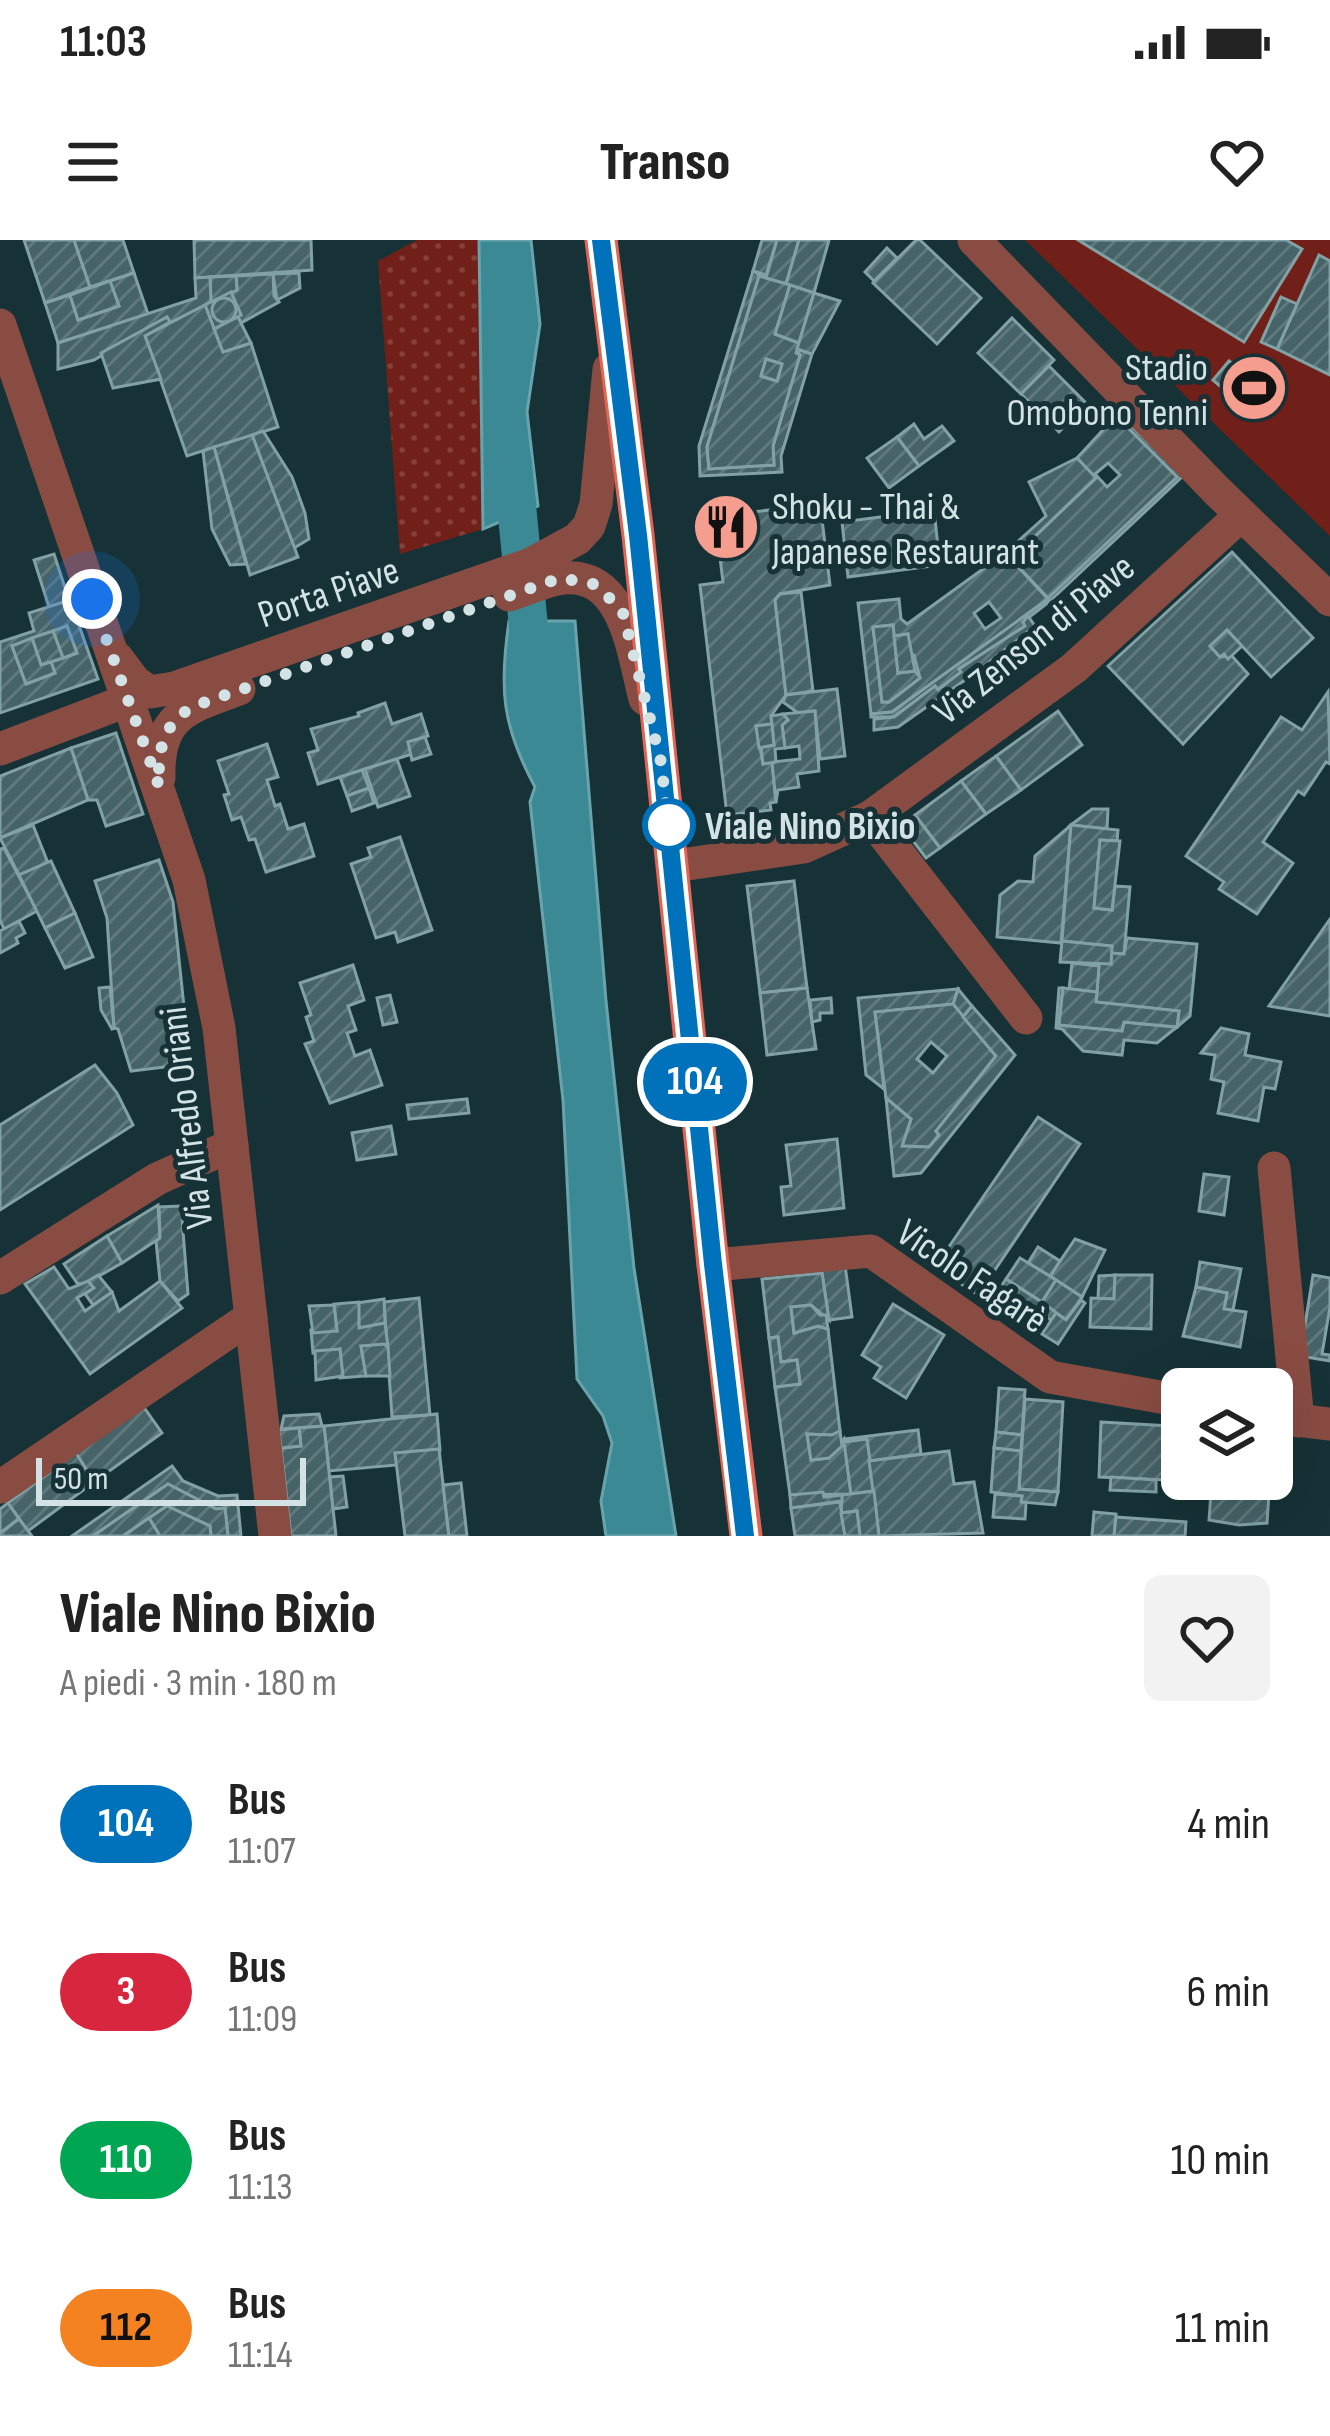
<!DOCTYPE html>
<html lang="it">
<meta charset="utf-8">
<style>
body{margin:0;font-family:"Sofia Sans Condensed",sans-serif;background:#f2f2f2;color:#222;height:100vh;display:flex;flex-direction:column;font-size:45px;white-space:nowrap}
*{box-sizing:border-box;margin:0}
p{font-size:39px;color:#767676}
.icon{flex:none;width:66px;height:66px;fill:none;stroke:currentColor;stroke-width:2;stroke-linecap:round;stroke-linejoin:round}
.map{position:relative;height:1296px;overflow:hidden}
.drawer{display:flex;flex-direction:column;background:#fff;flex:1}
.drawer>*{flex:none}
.badge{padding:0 24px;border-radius:39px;font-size:42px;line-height:78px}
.tools{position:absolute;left:1161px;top:1128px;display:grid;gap:24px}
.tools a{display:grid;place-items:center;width:132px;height:132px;border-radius:18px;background:#fff;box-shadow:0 12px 48px #0002;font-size:60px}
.scale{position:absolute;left:36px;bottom:30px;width:270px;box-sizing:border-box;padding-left:12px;border:6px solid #d3e3e5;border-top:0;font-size:33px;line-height:42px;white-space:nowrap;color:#d3e3e5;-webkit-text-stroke:9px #163236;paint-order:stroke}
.you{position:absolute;width:60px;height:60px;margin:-30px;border:9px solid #fff;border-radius:50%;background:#1a73e8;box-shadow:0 0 0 18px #1a73e833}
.map>.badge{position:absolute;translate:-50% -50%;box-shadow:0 0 0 6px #fff}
.round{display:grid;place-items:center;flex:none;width:126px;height:126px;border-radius:18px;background:#f2f2f2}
.overview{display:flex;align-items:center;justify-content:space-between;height:204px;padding:0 60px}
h1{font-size:57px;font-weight:800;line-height:90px}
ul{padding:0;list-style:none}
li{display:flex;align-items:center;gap:36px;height:168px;padding:0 60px}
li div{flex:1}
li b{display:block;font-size:45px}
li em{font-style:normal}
li .badge{min-width:132px;font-weight:700;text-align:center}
.status{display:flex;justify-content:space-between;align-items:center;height:84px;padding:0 60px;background:#fff;direction:ltr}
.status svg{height:33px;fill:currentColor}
header{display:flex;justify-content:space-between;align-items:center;height:156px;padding:0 60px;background:#fff;font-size:54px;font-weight:800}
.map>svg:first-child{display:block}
</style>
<div class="status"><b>11:03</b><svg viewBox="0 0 49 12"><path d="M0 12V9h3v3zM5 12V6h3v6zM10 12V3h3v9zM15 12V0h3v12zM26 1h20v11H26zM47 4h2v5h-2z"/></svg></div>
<header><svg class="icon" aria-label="menu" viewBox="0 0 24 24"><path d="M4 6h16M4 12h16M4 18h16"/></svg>Transo<svg class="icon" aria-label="heart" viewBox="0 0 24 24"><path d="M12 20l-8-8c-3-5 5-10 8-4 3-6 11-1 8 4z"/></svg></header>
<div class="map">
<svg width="1330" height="1296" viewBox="0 0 1330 1296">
<defs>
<pattern id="green-dots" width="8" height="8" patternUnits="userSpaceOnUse" patternTransform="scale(3)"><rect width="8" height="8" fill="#702018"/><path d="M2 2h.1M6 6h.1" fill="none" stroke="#844039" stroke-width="1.8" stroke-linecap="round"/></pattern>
<pattern id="building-hatch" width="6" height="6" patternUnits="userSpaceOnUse" patternTransform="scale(3)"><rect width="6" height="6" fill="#466367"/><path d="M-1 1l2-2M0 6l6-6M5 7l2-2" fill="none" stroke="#60797d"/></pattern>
</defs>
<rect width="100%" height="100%" fill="#163236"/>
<path fill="url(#green-dots)" d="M417 0H479L483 289 400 314 378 21Z"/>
<path fill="#702018" d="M1025 0H1330V296Z"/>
<g fill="#3b8994" stroke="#69a4ac" stroke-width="3">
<path d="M479 0H531L540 84 527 172 538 266 483 289Z"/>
<path d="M509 381H575L606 761 634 1028 676 1296H606L601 1261 612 1203 603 1176 577 1139 563 860 530 562 535 547C502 486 499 449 509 381Z"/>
</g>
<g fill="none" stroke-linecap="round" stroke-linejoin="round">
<path stroke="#3b8994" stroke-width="39" d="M512 221 533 431"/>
</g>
<g fill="url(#building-hatch)" stroke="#82a1a5" stroke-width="3" fill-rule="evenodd">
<path d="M24 0H74L90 47 45 63Z"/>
<path d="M74 0H123L134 33 90 47Z"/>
<path d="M194 0H311L312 30 195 38Z"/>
<path d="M762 0H777L766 35 753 31Z"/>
<path d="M777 0H799L786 44 766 38Z"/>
<path d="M799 0H829L814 53 786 44Z"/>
<path d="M916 0H920L981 58 937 104 873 43Z"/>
<path d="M1078 0H1286L1302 9 1244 102Z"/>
<path d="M887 8 897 18 874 41 865 32Z"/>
<path d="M1319 15 1330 21V135L1277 109Z"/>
<path d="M753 31 766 38 759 36 707 207 709 229 774 225 773 206 800 115 797 109 812 114 781 216 782 232 700 236 699 206Z"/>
<path d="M134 33 148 74 58 103 45 63 70 55 78 80 119 66 110 41Z"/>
<path d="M299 33 300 48 277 60 273 34Z"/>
<path d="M273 34 274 56 279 62 241 83 238 77 241 75 231 52 237 50 236 36Z"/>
<path d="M236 36 237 50 211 62 210 37Z"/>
<path d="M759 36 790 45 775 94 799 103 796 113 800 115 773 206 774 225 709 229 707 207ZM766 119 782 124 777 141 761 136Z"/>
<path d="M210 37 211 62 170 83 167 77 94 120 58 129V103L196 58 195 38Z"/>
<path d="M110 41 119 66 78 80 70 55Z"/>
<path d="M790 45 814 53 799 103 775 94Z"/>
<path d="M231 52 241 75 214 89 205 65Z"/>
<path d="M814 53 840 61 812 114 797 109Z"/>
<path d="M1281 57 1297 64 1277 109 1261 102Z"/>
<circle cx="224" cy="70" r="12"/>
<path d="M205 65 223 112 251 103 278 187 187 216 145 96Z"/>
<path d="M167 77 170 82 145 96 161 139 113 148 101 113Z"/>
<path d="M238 77 251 103 223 112 214 89Z"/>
<path d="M1012 78 1054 120 1021 154 978 113Z"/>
<path d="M766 119 782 124 777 141 761 136Z"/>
<path d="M1229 121 1254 143 1237 161 1213 140Z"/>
<path d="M1049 126 1087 164 1059 192 1021 154Z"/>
<path d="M1118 173 1183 236 1050 361 1048 358 1177 237 1116 176Z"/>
<path d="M1116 176 1177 237 1048 358 1011 319 1096 238 1077 218ZM1108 223 1120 235 1107 247 1095 234Z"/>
<path d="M914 184 924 199 942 186 954 201 919 226 897 197Z"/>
<path d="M263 191 292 237 305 273 309 299 294 308 252 195Z"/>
<path d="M252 195 298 317 250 335 214 207Z"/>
<path d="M897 197 919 226 889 248 867 218Z"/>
<path d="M214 207 246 324 230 325 212 289 203 211Z"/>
<path d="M1077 218 1096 238 1011 319 1005 313 1046 276 1029 242Z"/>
<path d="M770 270 771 277 821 271 830 345 780 354 775 360 786 455 771 476 772 484 756 486 763 524 772 522 776 562 770 563 771 570 727 575 700 345 723 342 715 276Z"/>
<path d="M934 270 940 325 848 337 842 282Z"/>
<path d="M1232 312 1313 398 1271 437 1227 390 1210 406 1220 417 1232 416 1248 434 1183 504 1108 426Z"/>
<path d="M1005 313 1048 359 892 472 871 474 858 363 899 359 901 379 907 384ZM989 362 1001 378 985 389 974 373ZM893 385 894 396 908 394 910 415H914L920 438 889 462H882L873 387Z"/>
<path d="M54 314 69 360 49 367 34 320Z"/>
<path d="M801 352 813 451 786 455 775 360 780 354Z"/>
<path d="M1048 359 1050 361 1023 382 1025 386 959 429 961 432 938 450 935 446 894 477H871V474L892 472Z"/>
<path d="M70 360 98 439 0 473V402L34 391 29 373ZM67 386 77 413 51 422 55 433 26 444 12 406Z"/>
<path d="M1028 376 1035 386 975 433 898 487 874 490V479L894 477 935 446 938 450 961 432 959 429 1025 386 1023 382Z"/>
<path d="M893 385 898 433 915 431 920 438 889 462H882L873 387Z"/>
<path d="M67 386 77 413 63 418 53 391Z"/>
<path d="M1227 390 1242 406 1228 419 1224 414 1220 417 1210 406Z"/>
<path d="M53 391 63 418 41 425 32 398Z"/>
<path d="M908 394 915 431 898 433 894 396Z"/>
<path d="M32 398 41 425 51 422 55 433 26 444 12 406Z"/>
<path d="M837 449 845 516 820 519 815 471 798 473 783 462 786 455Z"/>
<path d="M1328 452 1330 524 1326 522 1304 555 1298 551 1263 602 1293 623 1257 674 1219 649 1224 642 1186 616 1281 477 1302 490Z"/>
<path d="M385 463 392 484 421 474 428 496 408 502 412 514 318 544 308 513 318 510 311 489 359 476 358 473Z"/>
<path d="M815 471 819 531 797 534 799 547 778 550 776 562 772 522 800 519 799 506 785 508 782 485 788 480 783 474Z"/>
<path d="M1058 471 1082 505 1021 550 996 516Z"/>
<path d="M783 474 788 480 782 485 785 508 775 509 776 522 763 524 761 506 774 505 771 476Z"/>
<path d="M772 484 774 505 759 508 756 486Z"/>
<path d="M116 493 143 574 106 586 97 560H88L71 508Z"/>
<path d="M425 497 431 514 412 520 408 502Z"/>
<path d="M267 504 278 537 267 540 275 566 280 564 288 589 304 584 314 616 266 632 255 599 249 600 241 577 232 580 224 555 229 554 218 521Z"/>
<path d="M71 508 88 560 0 598V536Z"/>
<path d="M996 516 1021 550 986 574 961 541Z"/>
<path d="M397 519 410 556 378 567 365 529Z"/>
<path d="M362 530 369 548 347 556 340 537Z"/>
<path d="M961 541 986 574 940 608 915 575Z"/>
<path d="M369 548 374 563 352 571 347 556Z"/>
<path d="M1092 569H1108L1107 589 1071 585Z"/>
<path d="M915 575 940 608 926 618 901 585Z"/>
<path d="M33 585 48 623 19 635 0 598Z"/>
<path d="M1071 585 1061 703 997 697 1000 655 1018 641 1033 642 1035 616Z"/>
<path d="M1071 585 1118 590 1117 601 1100 600 1094 668 1112 670 1115 646 1130 647 1124 714 1111 713 1112 706 1062 701Z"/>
<path d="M400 597 432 690 398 702 395 692 376 698 351 624 371 617 368 608Z"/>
<path d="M1100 600 1120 601 1112 670 1094 668Z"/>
<path d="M4 608 37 671 4 689 0 680V609Z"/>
<path d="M159 620 173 662 190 824 131 831 118 789 114 788 107 678 95 641Z"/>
<path d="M51 621 75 673 45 688 19 635Z"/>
<path d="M794 641 807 748 760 753 747 646Z"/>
<path d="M75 673 93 717 65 728 45 688Z"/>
<path d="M1330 679V776L1269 766Z"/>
<path d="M19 681 25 693 16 698 18 703 0 713V691Z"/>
<path d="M1127 698 1197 704 1190 776 1177 787 1179 771 1096 762 1099 722 1111 724V713L1124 714Z"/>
<path d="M1062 701 1112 706 1111 724 1060 722Z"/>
<path d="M1072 723 1099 726 1097 752 1069 749Z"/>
<path d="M353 725 364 760 348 766 356 790 347 793 355 816 370 810 382 845 330 863 305 804 314 801 306 777 311 775 300 743Z"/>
<path d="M110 747 114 788 112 789 101 770 99 748Z"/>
<path d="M807 748 816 809 767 815 760 753Z"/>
<path d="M1059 748H1063L1059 785 1122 791 1124 782 1177 787 1157 803 1124 800 1122 815 1083 811 1062 789 1056 788Z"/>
<path d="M1063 748 1097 752 1096 762 1179 771 1177 787 1124 782 1122 791 1059 785Z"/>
<path d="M958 749 972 766 963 777 953 764Z"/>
<path d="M958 749 953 764 875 772 884 849 866 835 858 758Z"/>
<path d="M390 755 397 782 383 785 377 758Z"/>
<path d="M831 758 832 773H820V780L812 782 810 760Z"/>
<path d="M953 764 996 816 936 891 939 895 929 907 902 906 911 879 886 858 875 772ZM931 802 947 816 933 833 917 819Z"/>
<path d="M972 766 1015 815 921 933 894 936 886 858 911 879 902 906 929 907 939 895 936 891 996 816 963 777Z"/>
<path d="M1221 788 1249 794 1245 815 1281 822 1275 849 1264 847 1258 881 1218 873 1224 842 1211 839 1215 815 1201 813Z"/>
<path d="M95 825 117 853 133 885 0 970V885Z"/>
<path d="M467 859 469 873 409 879 407 865Z"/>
<path d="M1038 877 1080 904 978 1055 935 1027Z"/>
<path d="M391 886 396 914 357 920 352 893Z"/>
<path d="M837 899 844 968 784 975 781 947 791 946 786 905Z"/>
<path d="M1204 934 1229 937 1224 975 1199 971Z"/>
<path d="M158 965 160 998 122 1023 107 996Z"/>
<path d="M181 966 188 1054 178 1061 160 1041 156 1001 160 998 159 967Z"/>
<path d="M107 996 122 1023 83 1045 77 1043 64 1024Z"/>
<path d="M1075 999 1105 1010 1082 1057 1050 1036Z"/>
<path d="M1038 1007 1060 1021 1050 1036 1028 1023Z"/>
<path d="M1020 1018 1056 1040 1042 1062 1006 1039Z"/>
<path d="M1200 1022 1241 1029 1233 1070 1224 1069 1227 1053 1196 1047Z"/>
<path d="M814 1023 845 1025 852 1077 829 1080 822 1033 816 1034Z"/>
<path d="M54 1027 69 1049 88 1041 94 1048 77 1058 85 1071 112 1052 119 1071 160 1041 182 1068 90 1134 25 1044Z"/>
<path d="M822 1033 829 1080 811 1065 791 1067 794 1093 818 1086 828 1089 840 1191 832 1195 807 1194 811 1220 829 1218 844 1199 851 1254 790 1255 775 1147 800 1144 797 1120 781 1122 778 1097 769 1098 762 1039Z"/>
<path d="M98 1035 112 1052 93 1065 85 1054 94 1048 88 1041Z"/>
<path d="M1115 1035 1114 1059H1098L1099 1036Z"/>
<path d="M1115 1035H1152L1151 1089 1090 1087 1091 1058 1114 1059Z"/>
<path d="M1313 1035 1330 1038V1067L1322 1114 1330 1115V1121L1300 1116Z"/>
<path d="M1006 1039 1057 1072 1051 1080 1000 1048Z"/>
<path d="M1056 1040 1082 1057 1066 1080 1042 1062Z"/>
<path d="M1196 1047 1227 1053 1224 1069 1246 1072 1240 1107 1183 1096Z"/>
<path d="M419 1058 430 1175 392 1177 384 1062Z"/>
<path d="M384 1059 385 1083 359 1088 357 1063Z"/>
<path d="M1081 1060 1085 1063 1058 1104 1042 1094 1056 1073 1066 1080Z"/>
<path d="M359 1062V1088L385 1083 388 1107 361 1106 366 1136 340 1138V1109L313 1113 311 1090 337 1091 334 1064Z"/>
<path d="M893 1064 944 1095 906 1158 874 1138 881 1127 862 1115Z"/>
<path d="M334 1065 337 1091 313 1093 309 1066Z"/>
<path d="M811 1065 820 1075H826L828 1089 818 1086 794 1093 791 1067Z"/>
<path d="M778 1097 781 1122 797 1120 800 1144 775 1147 769 1098Z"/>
<path d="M384 1104 388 1107 390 1136H366L361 1106Z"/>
<path d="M340 1109 343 1136 316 1140 315 1111Z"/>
<path d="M999 1148 1025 1150 1022 1195 996 1192Z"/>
<path d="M1025 1159 1063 1162 1058 1252 1019 1249Z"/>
<path d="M143 1166 162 1193 94 1242 76 1213Z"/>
<path d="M319 1174 322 1186 281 1189 284 1176Z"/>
<path d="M437 1174 440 1210 395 1213 397 1225 329 1231 324 1186Z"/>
<path d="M1101 1182 1170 1186 1167 1240 1099 1237Z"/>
<path d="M324 1186 336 1296H291L281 1208 301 1206 299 1188Z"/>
<path d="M299 1188 301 1206 281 1208 279 1190Z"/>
<path d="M918 1190 921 1214 869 1221 867 1199 844 1202V1199Z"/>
<path d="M840 1191 842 1206 829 1218 811 1220 807 1194 832 1195Z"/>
<path d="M996 1192 1022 1195 1021 1211 994 1208Z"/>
<path d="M867 1199 874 1251 851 1254 844 1202Z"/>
<path d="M994 1208 1021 1211 1019 1249 1058 1252 1055 1265 1021 1262 1022 1256 991 1252Z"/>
<path d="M439 1209 449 1296H405L395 1213Z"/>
<path d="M949 1211 954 1244 974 1242 983 1293 879 1296 869 1221Z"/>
<path d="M76 1213 94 1242 28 1291 8 1263Z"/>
<path d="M172 1226 183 1241 218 1256 237 1255 241 1296H228L225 1268 216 1269 168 1244 93 1296H72Z"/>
<path d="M343 1236 347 1267 333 1269 330 1237Z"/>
<path d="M1111 1237 1156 1240V1252L1110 1250Z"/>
<path d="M1212 1239H1270L1267 1283 1239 1285 1209 1280Z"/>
<path d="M461 1243 467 1296H449L443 1245Z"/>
<path d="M168 1244 216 1269 225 1268 228 1296H211L210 1286 167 1266 123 1296H93Z"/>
<path d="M874 1251 879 1296H860L857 1271 841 1273 842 1255Z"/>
<path d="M823 1252 824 1257 842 1255V1261L791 1268 790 1255Z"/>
<path d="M995 1254 1022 1256 1021 1262 1026 1263 1025 1279 993 1277Z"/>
<path d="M840 1262 845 1296H795L791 1268Z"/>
<path d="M8 1263 19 1279 0 1293V1269Z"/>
<path d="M167 1266 210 1286 211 1296H160L149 1278Z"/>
<path d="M857 1271 860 1296H845L841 1273Z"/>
<path d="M1094 1272 1116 1274 1114 1296H1092Z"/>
<path d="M1116 1277 1186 1282 1185 1296H1114Z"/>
<path d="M149 1278 160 1296H128L126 1294Z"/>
<path d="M19 1279 32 1296H0V1293Z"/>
</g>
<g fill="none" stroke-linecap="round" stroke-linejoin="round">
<g stroke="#894c43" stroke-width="33">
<path d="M974 0 1217 251 1330 360"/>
<path d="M0 85 189 640 219 788 275 1296"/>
<path d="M509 355C526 350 545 340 563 338 626 332 633 415 645 459"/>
<path d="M117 418 135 442 150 452 174 448 531 324 577 299 589 286 596 264 609 129"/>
<path d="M0 509 126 461"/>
<path d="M159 538C157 475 187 468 239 449"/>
<path d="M870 577 1026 778"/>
<path d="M674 626 804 607 870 577 1074 428 1241 275"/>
<path d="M1274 928 1298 1181"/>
<path d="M713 1025 871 1011 1050 1137 1182 1161"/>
<path d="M0 1038 157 939 232 905"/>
<path d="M1272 1177 1330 1184"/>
<path d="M0 1247 251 1077"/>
</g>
<path stroke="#e16454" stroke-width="33" d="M601 0 638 295 713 1025 746 1296"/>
</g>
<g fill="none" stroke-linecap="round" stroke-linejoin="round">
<g stroke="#fff" stroke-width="27">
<path id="line" d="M601 0 638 295 713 1024 745 1296"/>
</g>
<use href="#line" stroke="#0072bc" stroke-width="18"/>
<path stroke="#d3e3e5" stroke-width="12" stroke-dasharray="0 21.6" d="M92 359 159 546C158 511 161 485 194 466L560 338 593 344 622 369 661 522 669 592V585"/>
</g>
<defs>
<g id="stadium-disc" transform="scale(3.45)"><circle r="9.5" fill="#f59d8f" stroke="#163236"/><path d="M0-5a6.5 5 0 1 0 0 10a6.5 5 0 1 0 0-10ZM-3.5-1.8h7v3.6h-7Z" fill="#111"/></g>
<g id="restaurant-disc" transform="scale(3.45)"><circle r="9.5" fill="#f59d8f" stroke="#163236"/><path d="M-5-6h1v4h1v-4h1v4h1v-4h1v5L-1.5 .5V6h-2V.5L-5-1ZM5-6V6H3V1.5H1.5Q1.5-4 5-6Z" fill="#111"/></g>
</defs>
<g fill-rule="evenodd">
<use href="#stadium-disc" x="1254" y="148"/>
<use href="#restaurant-disc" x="726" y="287"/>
</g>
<circle fill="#fff" stroke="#0072bc" stroke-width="6" cx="669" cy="585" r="24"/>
<g text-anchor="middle" stroke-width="10" stroke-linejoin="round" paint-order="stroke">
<g font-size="39" fill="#d3e3e5" stroke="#163236" text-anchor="end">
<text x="1208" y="140">Stadio<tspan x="1208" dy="45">Omobono Tenni</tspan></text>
<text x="772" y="279" text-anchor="start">Shoku - Thai &amp;<tspan x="772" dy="45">Japanese Restaurant</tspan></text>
</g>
<g font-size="39" fill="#d3e3e5" stroke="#163236">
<text transform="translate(328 351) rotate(-19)" y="14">Porta Piave</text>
<text transform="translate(1033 398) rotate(-39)" y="14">Via Zenson di Piave</text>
<text transform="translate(185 878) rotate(-97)" y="14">Via Alfredo Oriani</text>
<text transform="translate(973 1035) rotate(34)" y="14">Vicolo Fagarè</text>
</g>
<g font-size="39" font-weight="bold" fill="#d3e3e5" stroke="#163236" text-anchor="start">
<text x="705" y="599">Viale Nino Bixio</text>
</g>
</g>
</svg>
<div class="tools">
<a><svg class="icon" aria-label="layers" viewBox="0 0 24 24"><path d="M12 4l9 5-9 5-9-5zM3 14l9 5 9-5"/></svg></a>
</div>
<div class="scale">50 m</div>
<div class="you" style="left:92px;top:359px"></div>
<b class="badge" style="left:695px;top:842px;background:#0072bc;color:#fff">104</b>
</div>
<section class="drawer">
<div class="overview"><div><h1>Viale Nino Bixio</h1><p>A piedi · 3 min · 180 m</p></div><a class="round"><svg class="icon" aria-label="heart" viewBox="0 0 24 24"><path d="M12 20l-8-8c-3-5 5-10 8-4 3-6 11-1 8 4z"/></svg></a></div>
<ul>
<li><span class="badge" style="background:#0072bc;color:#fff">104</span><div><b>Bus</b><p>11:07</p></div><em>4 min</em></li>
<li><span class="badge" style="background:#d7263d;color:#fff">3</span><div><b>Bus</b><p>11:09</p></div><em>6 min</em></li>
<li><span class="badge" style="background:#00a651;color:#fff">110</span><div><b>Bus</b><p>11:13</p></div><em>10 min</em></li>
<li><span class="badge" style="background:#f58220;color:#111">112</span><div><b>Bus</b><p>11:14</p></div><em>11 min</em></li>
</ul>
</section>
